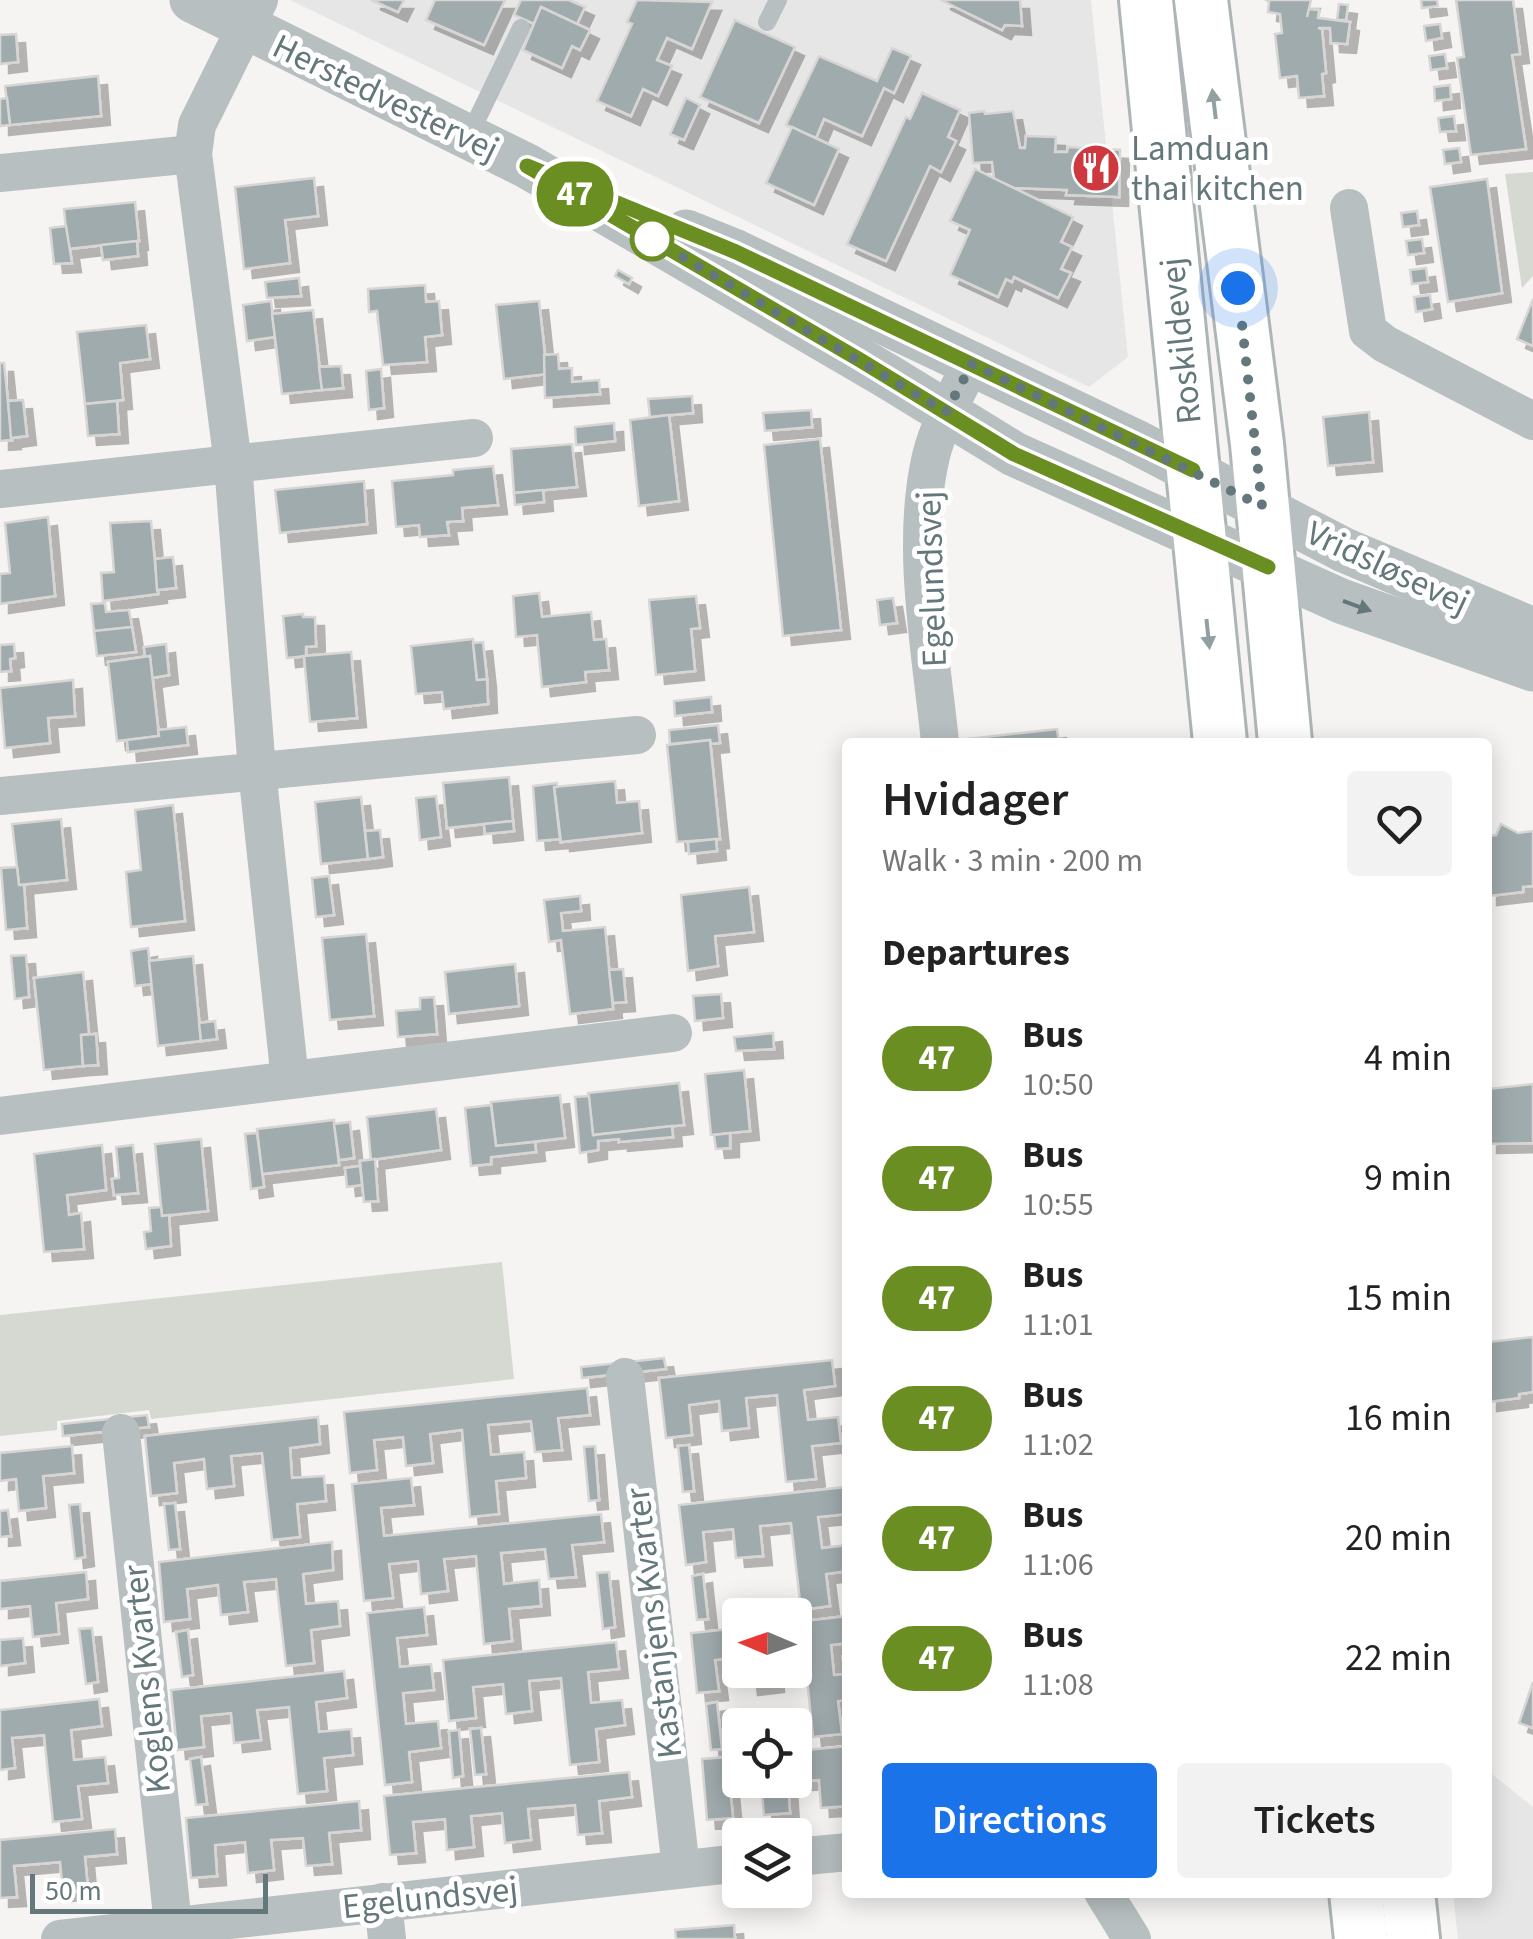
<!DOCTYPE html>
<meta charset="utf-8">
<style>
body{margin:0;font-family:"Source Sans 3",sans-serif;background:#f2f2f2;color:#222;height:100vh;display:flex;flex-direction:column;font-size:38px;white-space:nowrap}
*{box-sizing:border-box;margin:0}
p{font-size:32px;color:#767676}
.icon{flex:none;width:55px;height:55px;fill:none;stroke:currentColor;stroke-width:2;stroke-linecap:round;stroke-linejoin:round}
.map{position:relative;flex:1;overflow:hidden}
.drawer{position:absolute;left:842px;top:738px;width:650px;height:1160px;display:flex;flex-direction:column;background:#fff;border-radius:10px;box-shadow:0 5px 25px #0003}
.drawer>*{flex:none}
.badge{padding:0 20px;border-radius:32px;font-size:35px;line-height:65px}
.needle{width:65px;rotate:272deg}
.tools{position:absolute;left:722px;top:1598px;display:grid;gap:20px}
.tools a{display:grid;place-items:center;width:90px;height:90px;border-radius:10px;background:#fff;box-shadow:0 5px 25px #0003;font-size:50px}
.scale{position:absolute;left:30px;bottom:25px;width:238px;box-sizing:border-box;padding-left:10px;border:5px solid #64777a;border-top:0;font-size:28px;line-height:35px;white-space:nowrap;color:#64777a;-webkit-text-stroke:8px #fff;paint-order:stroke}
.you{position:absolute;width:50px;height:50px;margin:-25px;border:8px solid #fff;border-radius:50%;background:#1a73e8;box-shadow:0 0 0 15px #1a73e833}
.map>.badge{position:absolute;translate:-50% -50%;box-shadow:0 0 0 5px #fff}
h2{padding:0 40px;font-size:38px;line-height:90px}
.round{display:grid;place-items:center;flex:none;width:105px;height:105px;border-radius:10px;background:#f2f2f2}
.overview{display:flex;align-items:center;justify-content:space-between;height:170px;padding:0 40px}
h1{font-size:48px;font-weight:600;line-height:75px}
.primary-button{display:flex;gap:20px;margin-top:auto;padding:20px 40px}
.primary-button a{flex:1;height:115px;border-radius:10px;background:#1a73e8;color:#fff;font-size:40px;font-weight:600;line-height:115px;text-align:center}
.primary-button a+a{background:#f2f2f2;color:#222}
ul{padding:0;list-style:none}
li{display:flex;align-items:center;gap:30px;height:120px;padding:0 40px}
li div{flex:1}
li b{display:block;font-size:38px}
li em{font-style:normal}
li .badge{min-width:110px;font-weight:700;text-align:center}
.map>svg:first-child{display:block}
</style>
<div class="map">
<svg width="1533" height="1939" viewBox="0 0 1533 1939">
<defs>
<filter id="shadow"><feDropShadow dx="9" dy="9" stdDeviation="0" flood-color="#0004"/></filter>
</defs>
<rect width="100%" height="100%" fill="#f5f4f2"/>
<g fill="#e6e6e6">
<path d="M290 0H1091L1128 357 1089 387Z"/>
<path d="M1488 1771 1533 1807V1939H1458L1453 1893 1488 1892Z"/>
</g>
<g fill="#d6d9d2">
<path d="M1533 172V276L1522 288 1505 174Z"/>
<path d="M502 1262 514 1379 151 1419 149 1410 57 1421V1430L0 1436V1315Z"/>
</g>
<g fill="#a0abad" stroke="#d7d6d5" stroke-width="2.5" filter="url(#shadow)">
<path d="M371 0H404L398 12Z"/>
<path d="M435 0H505L484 45 426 20Z"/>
<path d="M521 0H569L585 7 577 24 541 7 534 24 514 15Z"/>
<path d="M637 0 712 2 692 49 667 38 657 60 672 66 658 96 643 89 631 116 597 101 632 24 627 22Z"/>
<path d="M941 0H1020L1022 26 1005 25 1002 30Z"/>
<path d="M1266 0H1311L1307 17 1309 9 1319 10 1318 18 1350 22 1347 44 1331 43 1330 28H1318L1322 29 1326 73 1322 74 1324 96 1299 98 1297 76 1280 78 1275 34 1282 33 1280 14 1268 12 1269 2Z"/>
<path d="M1421 0H1437L1438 6 1422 8Z"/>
<path d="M1456 0H1513L1520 54 1512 55 1526 149 1471 155 1457 58 1464 57Z"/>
<path d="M1339 4 1348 5 1346 20H1337Z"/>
<path d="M541 7 590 30 580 50 572 46 562 68 523 50Z"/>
<path d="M735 20 795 47 759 123 700 97Z"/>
<path d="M1440 24 1442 38 1426 41 1424 26Z"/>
<path d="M16 34 18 62 0 64V35Z"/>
<path d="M892 48 911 56 894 93 884 88 862 136 824 119 816 138 786 125 819 56 877 81Z"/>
<path d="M1445 54 1447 68 1431 70 1429 56Z"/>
<path d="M98 76 101 116 10 125 5 86Z"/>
<path d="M1450 85 1451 99 1435 101 1434 87Z"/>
<path d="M922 93 960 110 948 137 956 141 941 172 930 166 886 261 847 244 906 117 910 119Z"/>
<path d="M7 98 10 125 0 126V99Z"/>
<path d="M686 98 700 105 684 140 670 134Z"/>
<path d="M984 111 985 114 1013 111 1020 148H1025L1026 136 1056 137 1055 152H1067L1068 147 1120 150 1119 197 1066 195 1067 190 1014 188 994 179 992 162 973 163 969 113Z"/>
<path d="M1454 116 1456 131 1440 132 1438 118Z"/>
<path d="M792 127 839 149 814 205 766 183Z"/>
<path d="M1459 148 1461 162 1445 164 1443 150Z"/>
<path d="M975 169 1073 217 1061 242 1072 247 1061 269 1071 273 1058 298 1014 277 1012 282 1006 279 998 297 950 275 970 230 950 221Z"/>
<path d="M314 178 318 216 285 220 290 263 244 269 235 187Z"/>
<path d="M1487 179 1502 293 1448 302 1430 187Z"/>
<path d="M135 202 139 241 68 249 64 209Z"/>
<path d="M1417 211 1419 225 1403 227 1401 213Z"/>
<path d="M66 226 72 263 54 264 50 228Z"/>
<path d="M1422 239 1424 253 1408 255 1406 241Z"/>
<path d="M137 241 138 256 103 260 101 245Z"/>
<path d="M1426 268 1428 282 1412 284 1410 270Z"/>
<path d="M618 270 632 278 629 284 615 276Z"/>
<path d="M299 278 301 296 267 298 265 282Z"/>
<path d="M425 285 426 302 439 301 442 335 425 337 427 362 383 365 377 311 369 312 368 289Z"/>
<path d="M1430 295 1432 309 1416 312 1414 297Z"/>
<path d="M1533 299V346L1517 339Z"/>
<path d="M271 301 275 337 247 341 243 305Z"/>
<path d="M539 301 547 374 504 379 496 305Z"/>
<path d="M313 310 322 390 282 394 272 314Z"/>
<path d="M146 325 150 359 120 363 123 400 85 404 77 332Z"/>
<path d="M558 354 559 369 572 368V382L599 380 600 394 545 398 544 355Z"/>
<path d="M0 363H4L12 440 0 441Z"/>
<path d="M341 366 343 388 322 390 319 367Z"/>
<path d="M381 369 384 408 369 410 366 371Z"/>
<path d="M692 396 693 413 650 417 648 399Z"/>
<path d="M23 400 27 436 11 438 8 401Z"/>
<path d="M117 401 119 434 88 436 85 404Z"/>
<path d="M811 410 812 427 765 431 763 413Z"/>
<path d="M1369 412 1373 462 1328 466 1323 417Z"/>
<path d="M669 415 679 501 639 506 630 420Z"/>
<path d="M614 423 615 441 576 445 575 427Z"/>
<path d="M820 439 841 630 783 636 764 445Z"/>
<path d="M572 444 577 487 514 493 511 449Z"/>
<path d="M493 466 498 505 462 508 463 521 447 522 449 535 420 537 419 525 396 527 392 481 453 475V470Z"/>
<path d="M364 481 367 524 280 533 275 490Z"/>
<path d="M543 490 544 502 515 505 514 493Z"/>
<path d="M48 517 55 596 0 604V574L10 573 5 523Z"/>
<path d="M151 521 158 594 103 601 101 573 114 572 110 523Z"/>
<path d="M173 557 176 588 157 590 155 559Z"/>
<path d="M539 593 542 617 591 612 594 640 606 639 609 670 585 672 586 682 542 687 537 635 516 637 513 596Z"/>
<path d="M696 596 700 628 691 629 695 671 656 675 649 600Z"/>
<path d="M893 598 897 623 880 625 877 600Z"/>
<path d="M105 603 106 612 129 610 132 627 94 631 91 604Z"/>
<path d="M303 614V617H315L316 646 306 647V656L287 658 283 616Z"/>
<path d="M132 627 136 652 97 656 94 631Z"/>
<path d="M473 639 477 680 487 679 488 704 444 709 442 692 416 694 411 646Z"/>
<path d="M483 642 487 679 477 680 473 643Z"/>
<path d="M14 644 15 658 10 659 11 671 0 672V645Z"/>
<path d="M166 644 169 675 152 678 150 656 145 657 144 647Z"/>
<path d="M351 652 357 718 310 722 304 656Z"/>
<path d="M150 656 159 736 117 741 108 662Z"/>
<path d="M73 680 75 716 48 718 50 743 5 748 0 688Z"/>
<path d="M711 697 712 712 675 716 674 701Z"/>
<path d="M718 725 720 743 711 744 710 740 670 744 669 730Z"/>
<path d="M186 727 188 745 128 752 127 740 159 736 158 730Z"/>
<path d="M1057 729 1059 742H968L967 739Z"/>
<path d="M710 740 720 839 677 842 667 745Z"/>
<path d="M509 777 513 821 447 828 443 783Z"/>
<path d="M615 781 617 803 639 801 642 833 561 842 554 787Z"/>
<path d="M557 783V787H554L560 839 537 841 533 786Z"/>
<path d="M436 796 441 837 420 840 416 798Z"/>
<path d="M361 797 368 859 321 864 315 802Z"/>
<path d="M173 805 185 921 131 927 126 872 141 870 135 810Z"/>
<path d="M61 819 67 880 19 885 12 824Z"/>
<path d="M513 821 514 831 485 834 484 824Z"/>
<path d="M1501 824 1518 833 1533 831V886L1523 887V892L1488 896V836L1496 835Z"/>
<path d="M380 830 383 857 368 859 365 831Z"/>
<path d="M716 839 717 851 689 854 688 842Z"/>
<path d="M17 867 19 885H24L27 928 6 930 1 868Z"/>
<path d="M329 876 334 915 316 917 312 878Z"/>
<path d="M749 887 754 932 715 936 718 966 688 971 681 895Z"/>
<path d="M580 896 581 911 561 913 563 931 605 927 613 1009 570 1014 561 940 549 942 544 900Z"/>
<path d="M366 934 374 1016 330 1020 322 938Z"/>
<path d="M148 948 152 984 135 986 131 951Z"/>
<path d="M26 955 29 997 15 999 11 956Z"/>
<path d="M193 956 201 1041 158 1046 149 961Z"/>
<path d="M515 964 519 1006 449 1014 445 972Z"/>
<path d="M623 969 626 1002 613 1003 609 970Z"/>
<path d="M83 972 89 1034 81 1035 83 1066 44 1070 34 978Z"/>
<path d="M721 994 723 1018 695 1021 693 996Z"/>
<path d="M434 997 437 1034 398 1037 396 1011 420 1009V998Z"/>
<path d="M215 1021 217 1039 201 1041 199 1023Z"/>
<path d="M773 1033 774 1049 736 1051 734 1037Z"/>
<path d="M96 1034 98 1065 83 1066 81 1035Z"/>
<path d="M744 1070 750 1131 711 1135 705 1074Z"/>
<path d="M679 1083 684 1125 593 1135 588 1093Z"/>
<path d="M1533 1084V1143L1488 1144V1089Z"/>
<path d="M560 1095 565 1138 496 1146 491 1102Z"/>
<path d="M589 1096 593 1135 672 1126 673 1137 619 1142V1139L598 1141V1150L580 1153 575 1097Z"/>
<path d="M491 1105 496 1146 535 1142 536 1152 491 1157V1164L471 1166 465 1108Z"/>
<path d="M436 1109 441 1150 371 1160 367 1117Z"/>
<path d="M334 1120 339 1165 262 1174 257 1129Z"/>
<path d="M350 1122 354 1158 339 1160 334 1124Z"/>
<path d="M257 1133 264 1187 251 1189 245 1134Z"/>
<path d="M730 1133V1148L716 1149 714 1135Z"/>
<path d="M201 1139 208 1211 162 1216 155 1144Z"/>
<path d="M102 1145 106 1190 67 1195 69 1215 81 1213 84 1249 44 1252 34 1154Z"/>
<path d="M133 1145 138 1193 114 1195 112 1179 119 1178 116 1147Z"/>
<path d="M375 1159 378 1201 364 1202 360 1161Z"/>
<path d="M360 1166 362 1185 347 1187 345 1168Z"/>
<path d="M161 1207 162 1216 169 1215 171 1246 146 1249 144 1232 151 1231 149 1208Z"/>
<path d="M1533 1337V1392L1519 1394V1398L1488 1402V1342Z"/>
<path d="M664 1358 666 1369 582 1378 581 1367Z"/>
<path d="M832 1360 835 1386 804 1390 808 1420 838 1417 841 1443 812 1446 816 1479 786 1482 777 1395 746 1398 749 1428 722 1431 719 1401 689 1405 692 1435 666 1438 659 1378Z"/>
<path d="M587 1388 590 1415 558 1418 562 1450 535 1452 531 1421 488 1425 491 1455 524 1452 526 1478 496 1481 499 1514 470 1517 462 1430 430 1434 433 1463 406 1466 403 1437 374 1440 377 1470 350 1473 344 1412Z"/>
<path d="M147 1415 149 1427 63 1436 62 1424Z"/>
<path d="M318 1417 320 1444 290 1448 292 1478 324 1476 326 1501 297 1504 300 1537 272 1540 262 1453 231 1456 234 1486 207 1489 204 1459 174 1463 177 1493 151 1496 145 1436Z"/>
<path d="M689 1445 694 1491 683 1492 678 1446Z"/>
<path d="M72 1446 74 1473 43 1476 46 1508 19 1511 16 1479 0 1481V1453Z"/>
<path d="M595 1446 599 1500 589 1501 584 1447Z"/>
<path d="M411 1478 414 1505 381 1508 384 1536 601 1514 604 1542 572 1545 576 1577 549 1579 545 1549 501 1553 504 1584 539 1580 541 1606 509 1609 512 1641 484 1644 476 1556 444 1559 448 1591 421 1594 418 1561 389 1564 393 1598 364 1601 352 1484Z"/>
<path d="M846 1487 848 1514 818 1517 822 1548 848 1545V1571L826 1574 830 1606 801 1610 791 1523 760 1526 763 1556 736 1558 733 1529 703 1532 706 1562 686 1565 679 1505Z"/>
<path d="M175 1503 180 1549 169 1550 164 1504Z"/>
<path d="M80 1504 85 1557 75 1559 69 1505Z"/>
<path d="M8 1510 11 1536 0 1537V1511Z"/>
<path d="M332 1542 333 1570 303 1574 306 1604 338 1601 340 1626 311 1630 314 1663 286 1666 276 1579 244 1582 248 1612 221 1615 218 1585 187 1589 190 1619 164 1622 159 1562Z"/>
<path d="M86 1572 88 1599 56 1603 59 1634 33 1637 30 1606 0 1609V1581Z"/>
<path d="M609 1572 615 1627 603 1629 597 1573Z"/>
<path d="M703 1574 708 1619 697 1620 692 1576Z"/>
<path d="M424 1607 427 1635 397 1638 400 1667 431 1664 434 1690 403 1693 406 1724 438 1721 441 1748 409 1752 412 1782 385 1785 367 1613Z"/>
<path d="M848 1616V1643L831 1645 834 1675 848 1674V1700L838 1701 842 1734 813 1737 804 1650 795 1651V1622Z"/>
<path d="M92 1628 98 1682 86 1684 79 1629Z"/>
<path d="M740 1628V1657L715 1660 719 1691 697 1693 691 1633Z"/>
<path d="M188 1630 193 1675 182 1677 176 1632Z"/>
<path d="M23 1638 25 1663 0 1666V1640Z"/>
<path d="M616 1642 619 1669 588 1672 591 1703 622 1700 625 1725 596 1729 599 1762 570 1765 561 1678 529 1681 532 1711 506 1714 503 1684 473 1687 476 1718 449 1721 443 1660Z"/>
<path d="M747 1670H774L775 1683 749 1686Z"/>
<path d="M344 1671 347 1698 316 1702 319 1732 351 1729 353 1755 324 1758 327 1791 298 1794 289 1707 257 1710 261 1740 234 1743 231 1713 201 1716 204 1747 177 1750 171 1690Z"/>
<path d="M1533 1682V1728L1519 1723Z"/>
<path d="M99 1699 102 1726 71 1730 74 1760 105 1757 108 1783 78 1786 82 1819 53 1822 44 1735 12 1738 15 1768 0 1770V1710Z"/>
<path d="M717 1702 722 1749 711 1750 706 1704Z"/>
<path d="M481 1728 486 1774 475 1775 470 1729Z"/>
<path d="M459 1730 463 1776 453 1778 449 1731Z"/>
<path d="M848 1746V1806L821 1808 819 1780 788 1782 790 1813 764 1815 761 1784 730 1787 733 1818 707 1820 702 1759 740 1756V1780H795V1751Z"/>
<path d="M201 1757 207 1804 196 1805 190 1759Z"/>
<path d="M629 1772 632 1797 599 1801 602 1833 578 1835 575 1805 528 1809 531 1840 505 1843 502 1813 471 1816 474 1847 447 1850 445 1819 413 1822 416 1853 390 1855 384 1796Z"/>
<path d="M359 1801 361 1830 329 1833 332 1864 306 1866 303 1838 271 1840 274 1870 248 1873 245 1842 215 1845 217 1876 191 1878 186 1818Z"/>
<path d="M115 1829 117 1854 85 1857 88 1890 63 1892 60 1862 14 1866 17 1897 0 1898V1840Z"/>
<path d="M734 1925 735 1939H676L675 1930Z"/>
</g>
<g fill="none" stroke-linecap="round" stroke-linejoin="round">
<g stroke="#adb5b7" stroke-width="58">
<g id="secondary">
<path d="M1146 0 1220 742"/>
<path d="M1201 0 1257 444 1285 742"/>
<path d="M1356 1892 1361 1939"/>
<path d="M1408 1892 1413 1939"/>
</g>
</g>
<g stroke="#b8bfc0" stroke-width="18">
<path d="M767 22 778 0"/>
<path d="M469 136 521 28"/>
</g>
<g stroke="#b8bfc0" stroke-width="38">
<path d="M259 0 197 125 193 154 233 464 257 770 290 1080"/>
<path d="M0 173 193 154"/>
<path d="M1349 208 1368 331 1385 344 1533 421"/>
<path d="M0 489 474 438"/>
<path d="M940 742C931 653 910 545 931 456 939 424 956 394 971 364"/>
<path d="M0 796 637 735"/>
<path d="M0 1116 673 1033"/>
<path d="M625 1377 681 1869"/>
<path d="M121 1433 173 1925"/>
<path d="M795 1857 848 1852"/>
<path d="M1103 1892 1132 1939"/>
<path d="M383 1902 387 1939"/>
<path d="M60 1939 740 1863"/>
</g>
<g stroke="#b8bfc0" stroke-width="45">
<path d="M192 0 527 166 887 376 1014 454 1341 601 1533 669"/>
<path d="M686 232 736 252 1134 441 1344 550 1533 630"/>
</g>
<use href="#secondary" stroke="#fff" stroke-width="52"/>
</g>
<defs><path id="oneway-solid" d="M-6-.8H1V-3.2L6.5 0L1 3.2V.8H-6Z" transform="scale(2.5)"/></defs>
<g fill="#92a0a2">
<use href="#oneway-solid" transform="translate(1214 104) rotate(-97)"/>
<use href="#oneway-solid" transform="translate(1208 634) rotate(84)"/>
</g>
<use fill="#64777a" href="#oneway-solid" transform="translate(1357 606) rotate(20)"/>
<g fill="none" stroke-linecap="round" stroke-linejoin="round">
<g stroke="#fff" stroke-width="22">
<path id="line" d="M1193 470 736 252 527 166 860 360 1014 454 1268 567"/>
</g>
<use href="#line" stroke="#6b8e23" stroke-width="15"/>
<path stroke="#64777a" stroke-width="10" stroke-dasharray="0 18" d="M652 239 946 412 972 364 1262 506 1238 288"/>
</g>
<defs>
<g id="restaurant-disc" transform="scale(2.5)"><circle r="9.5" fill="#ce3940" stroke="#fff"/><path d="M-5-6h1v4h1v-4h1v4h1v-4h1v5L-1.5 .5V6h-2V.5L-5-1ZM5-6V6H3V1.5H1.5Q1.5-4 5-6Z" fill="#fff"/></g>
</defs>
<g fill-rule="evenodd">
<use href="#restaurant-disc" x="1096" y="168"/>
</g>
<circle fill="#fff" stroke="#6b8e23" stroke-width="5" cx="652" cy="239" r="20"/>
<g text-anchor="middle" stroke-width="10" stroke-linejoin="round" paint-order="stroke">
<g font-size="35" fill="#64777a" stroke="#fff">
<text transform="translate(386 97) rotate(26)" y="12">Herstedvestervej</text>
<text transform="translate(1180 341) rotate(-96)" y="12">Roskildevej</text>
<text transform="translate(1388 567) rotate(25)" y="12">Vridsløsevej</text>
<text transform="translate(931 579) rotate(-92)" y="12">Egelundsvej</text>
<text transform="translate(653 1623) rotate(-97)" y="12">Kastanjens Kvarter</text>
<text transform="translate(146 1679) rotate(-96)" y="12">Koglens Kvarter</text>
<text transform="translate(430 1897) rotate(-6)" y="12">Egelundsvej</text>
</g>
<g font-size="35" fill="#64777a" stroke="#fff" text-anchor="start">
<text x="1131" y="160">Lamduan<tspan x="1131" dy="40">thai kitchen</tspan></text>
</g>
</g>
</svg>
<div class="tools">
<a><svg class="needle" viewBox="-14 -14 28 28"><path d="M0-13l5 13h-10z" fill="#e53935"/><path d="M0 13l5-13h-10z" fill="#767676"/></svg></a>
<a><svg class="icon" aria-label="locate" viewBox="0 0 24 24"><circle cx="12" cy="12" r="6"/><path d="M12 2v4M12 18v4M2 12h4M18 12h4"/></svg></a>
<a><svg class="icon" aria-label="layers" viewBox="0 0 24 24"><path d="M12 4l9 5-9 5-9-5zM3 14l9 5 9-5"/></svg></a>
</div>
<div class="scale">50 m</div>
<div class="you" style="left:1238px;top:288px"></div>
<b class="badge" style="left:575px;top:194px;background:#6b8e23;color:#fff">47</b>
<section class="drawer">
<div class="overview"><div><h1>Hvidager</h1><p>Walk · 3 min · 200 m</p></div><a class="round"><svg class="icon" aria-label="heart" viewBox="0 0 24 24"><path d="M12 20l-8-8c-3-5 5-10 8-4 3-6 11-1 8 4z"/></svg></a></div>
<h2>Departures</h2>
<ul>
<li><span class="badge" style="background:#6b8e23;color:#fff">47</span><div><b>Bus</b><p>10:50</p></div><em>4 min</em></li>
<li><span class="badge" style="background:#6b8e23;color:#fff">47</span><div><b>Bus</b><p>10:55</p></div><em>9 min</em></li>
<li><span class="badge" style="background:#6b8e23;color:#fff">47</span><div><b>Bus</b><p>11:01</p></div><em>15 min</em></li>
<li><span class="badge" style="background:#6b8e23;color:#fff">47</span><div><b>Bus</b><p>11:02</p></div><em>16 min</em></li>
<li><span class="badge" style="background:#6b8e23;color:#fff">47</span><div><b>Bus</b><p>11:06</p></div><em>20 min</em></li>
<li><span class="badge" style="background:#6b8e23;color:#fff">47</span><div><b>Bus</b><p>11:08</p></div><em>22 min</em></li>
</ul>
<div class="primary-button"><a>Directions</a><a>Tickets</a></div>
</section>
</div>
